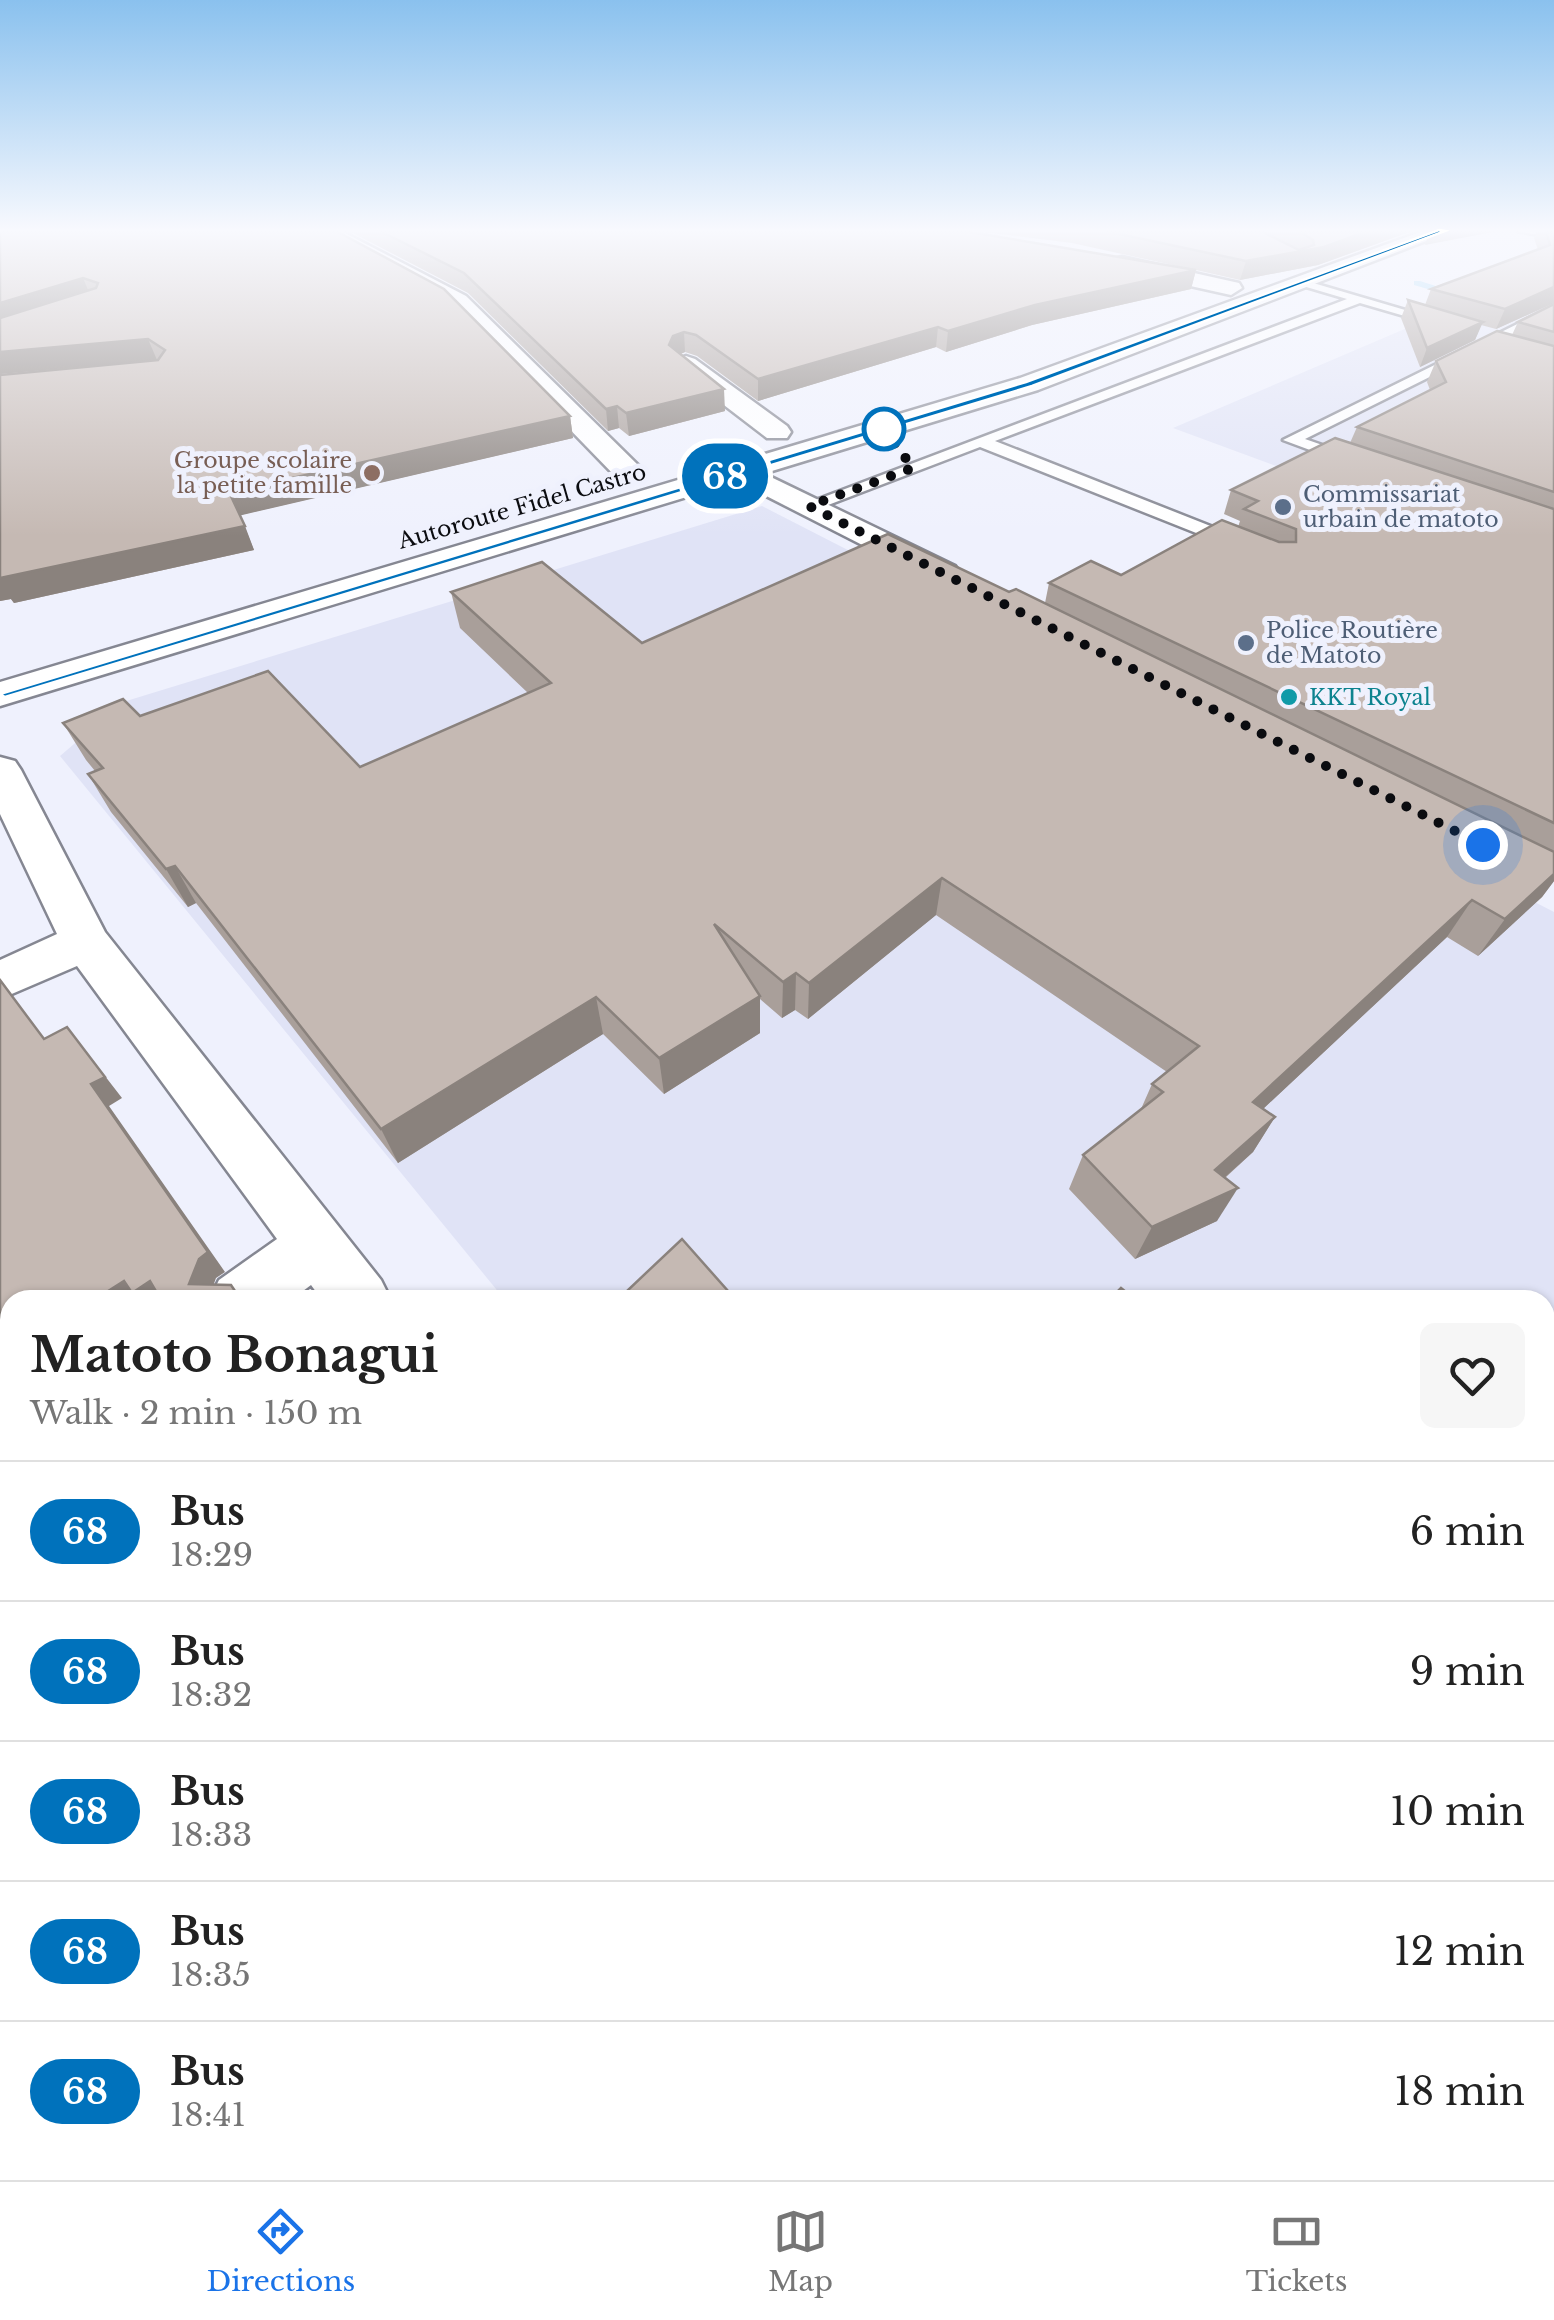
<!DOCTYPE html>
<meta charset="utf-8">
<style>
body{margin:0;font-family:"Libre Baskerville",serif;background:#f6f6f6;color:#222;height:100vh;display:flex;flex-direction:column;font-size:38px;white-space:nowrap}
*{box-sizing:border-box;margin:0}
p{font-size:32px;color:#767676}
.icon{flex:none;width:55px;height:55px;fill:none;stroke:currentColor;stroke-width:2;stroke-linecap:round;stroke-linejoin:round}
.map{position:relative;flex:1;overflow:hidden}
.panel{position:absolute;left:0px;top:1290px;width:1555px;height:890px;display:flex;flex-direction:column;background:#fff;border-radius:30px 30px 0 0;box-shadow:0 2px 8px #0004}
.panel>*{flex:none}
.badge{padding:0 20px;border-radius:32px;font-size:35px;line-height:65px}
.you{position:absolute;width:50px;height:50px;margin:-25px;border:8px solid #fff;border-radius:50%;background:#1a73e8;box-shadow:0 0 0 15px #1a73e833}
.map>.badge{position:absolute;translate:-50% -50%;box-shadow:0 0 0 5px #fff}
.round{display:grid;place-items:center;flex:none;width:105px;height:105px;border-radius:15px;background:#f6f6f6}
.headline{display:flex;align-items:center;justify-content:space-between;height:170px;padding:0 30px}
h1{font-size:48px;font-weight:700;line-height:75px}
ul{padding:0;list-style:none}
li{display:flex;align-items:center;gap:30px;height:140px;padding:0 30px;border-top:2px solid #e0e0e0}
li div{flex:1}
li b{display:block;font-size:38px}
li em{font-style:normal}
li .badge{min-width:110px;font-weight:700;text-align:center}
.tabs{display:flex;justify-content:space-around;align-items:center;height:140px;border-top:2px solid #e0e0e0;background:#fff;font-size:28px;color:#767676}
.tabs a{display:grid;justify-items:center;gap:5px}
.tabs .active{color:#1a73e8}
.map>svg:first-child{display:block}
</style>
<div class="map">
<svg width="1554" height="2180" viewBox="0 0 1554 2180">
<rect width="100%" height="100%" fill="#eff1fd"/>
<g fill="#e0e3f6">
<path d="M1554 261V568L1173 428 1428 319Z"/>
<path d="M762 506 1554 912V2180H1252L1244 2170H1545V1300H505L60 756 123 702Z"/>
</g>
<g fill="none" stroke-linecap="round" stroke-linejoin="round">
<path fill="#9ed5f6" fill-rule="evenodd" d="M1414 281H1420L1467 296 1462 299 1414 285Z"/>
<g stroke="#858792" stroke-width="5">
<g id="lane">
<path d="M1518 231 1554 232V238Z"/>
<path d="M1303 280 1446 322 1439 326 1360 303 995 441 1246 540V548H1234L980 447 815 510 800 506 1347 299 1303 286Z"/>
<path d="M1554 306V315L1305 439 1357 457V463H1345L1283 440Z"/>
</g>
</g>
<g stroke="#858792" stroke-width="5">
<g id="street">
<path d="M315 231H341L466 296 641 468 645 474 641 480H619L450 306Z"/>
<path d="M1122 257 1239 283 1242 288 1231 295 1114 269 1111 264 1114 259Z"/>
<path d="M686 356 695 359 787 426 791 432 787 438H767L677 369 673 364 677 359Z"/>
<path d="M740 462 955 566 960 573 955 580 943 583 931 580 729 477 725 471 729 465Z"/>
<path d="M0 757 15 761 21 770 105 932 381 1280 391 1300H322L311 1285 291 1300H209L219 1280 277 1239 77 966 0 999V960L57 934 0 814Z"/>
<path d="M10 1431V1504L0 1508V1435Z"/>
<path d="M278 2170H381L377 2180H274Z"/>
<path d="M984 2170H1085L1089 2180H988Z"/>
</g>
</g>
<g stroke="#858792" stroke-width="5">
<path id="highway" d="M1423 231H1452L1038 390 0 706V682L1020 378Z"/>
</g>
<use href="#lane" fill="#fff" fill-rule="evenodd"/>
<use href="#street" fill="#fff" fill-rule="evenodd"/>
<use href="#highway" fill="#fff" fill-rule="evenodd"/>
</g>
<g fill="#a99f9a">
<path d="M0 231 570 416 573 438 240 515 254 550 14 603 11 599 0 601V375L157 360 0 374Z"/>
<path d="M349 231H964L1186 268 1072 243 976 231H1412L1318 265 1240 280 1196 270 1191 289 1032 325 946 352 936 347 758 401 697 356 685 352 680 354 725 411 629 436 619 428 608 431 468 293Z"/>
<path d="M1537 231H1554V303L1496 329 1481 325 1475 340 1420 367 1401 318 1408 300 1425 305 1431 289 1538 250 1534 238Z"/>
<path d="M1554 304V881L1542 897 1478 956 1447 937 1263 1109 1275 1117 1253 1152 1225 1178 1217 1221 1135 1259 1069 1189 1083 1155 1141 1109 1152 1084 1167 1072 936 915 808 1019 795 1010 782 1018 760 999V1033L664 1094 603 1034 398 1163 196 903 188 907 111 812 88 774 95 771 86 760 63 723 140 716 360 767 528 693 460 628 451 592 642 643 1009 592 1045 603 1049 583 1121 575 1238 527 1240 521 1224 514 1231 490 1350 443 1357 427 1430 390 1427 382 1436 361 1512 335 1518 322Z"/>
<path d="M1545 1588 1554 1593V1732L1545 1731Z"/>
</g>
<g fill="#8a827d">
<path d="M1368 231H1412L1318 265 1240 280 1246 261 1324 247Z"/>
<path d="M1430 231H1498L1425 245Z"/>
<path d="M1196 270 1191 289 1032 325 946 352 948 331 1035 305Z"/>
<path d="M83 278 91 297 0 326V303Z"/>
<path d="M1554 287V303L1496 329 1505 309Z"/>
<path d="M1483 322 1475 340 1420 367 1427 348Z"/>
<path d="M938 327 936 347 758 401V379Z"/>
<path d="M684 332 685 352 674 357 669 345 673 336Z"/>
<path d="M148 339 157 360 0 374V352Z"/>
<path d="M724 389 725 411 629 436 626 413Z"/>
<path d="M617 406 619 428 608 431 606 409Z"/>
<path d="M570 416 573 438 238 516 229 492Z"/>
<path d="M245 526 254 550 14 603 11 599 0 601V576Z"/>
<path d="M175 866 196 903 188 907 166 869Z"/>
<path d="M1554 874V881L1542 897 1478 956 1505 919Z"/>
<path d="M942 878 936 915 808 1019 809 983Z"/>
<path d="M1472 900 1447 937 1233 1137 1253 1102Z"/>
<path d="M796 973 795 1010 782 1018 783 982Z"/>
<path d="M760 996V1033L664 1094 659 1058Z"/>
<path d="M596 997 603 1034 398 1163 381 1129Z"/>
<path d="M67 1027 122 1098 109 1106 225 1272 216 1278 208 1300 189 1284 91 1084Z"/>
<path d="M1275 1117 1253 1152 1195 1204 1215 1170Z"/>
<path d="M1238 1188 1217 1221 1135 1259 1152 1227Z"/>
<path d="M124 1281H150L168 1300H94Z"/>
<path d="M10 1353V1386L0 1393V1360Z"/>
<path d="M10 1722V1752L0 1760V1729Z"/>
<path d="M229 2170H256L247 2180H221Z"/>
</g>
<g fill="#c5b9b3" stroke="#8a827d" stroke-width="2.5">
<path d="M0 231H336L444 289 570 416 229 492 245 526 0 578V375L158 360 165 350 148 339 0 352V318L96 288 98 283 83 278 0 303Z"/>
<path d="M380 231H964L1196 270 1035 305 948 331 938 327 758 379 696 335 684 332 673 336 669 345 724 389 626 413 617 406 606 409 464 273Z"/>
<path d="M1105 231H1261L1299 250 1314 245 1313 240 1299 231H1368L1324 247 1246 261Z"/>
<path d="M1546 231H1554V287L1505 309 1431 289 1550 245Z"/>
<path d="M1408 300 1483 322 1427 348Z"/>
<path d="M1554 304V332L1518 322Z"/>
<path d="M1497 331 1554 346V492L1357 427 1446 382 1436 361Z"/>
<path d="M1335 438 1554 509V823L1049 583 1091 561 1121 575 1222 520 1279 542H1296V529L1244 509 1258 501 1231 490Z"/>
<path d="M888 534 1009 592 1016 589 1554 852V874L1505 919 1472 900 1253 1102 1275 1117 1215 1170 1238 1188 1152 1227 1083 1155 1163 1092 1152 1084 1199 1046 942 878 809 983 796 973 783 982 714 924 760 996 659 1058 596 997 381 1129 175 866 166 869 88 774 103 768 63 723 123 699 140 716 268 671 360 767 551 683 451 592 542 562 642 643Z"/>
<path d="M0 980 44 1039 67 1027 105 1077 91 1084 208 1252 199 1259 189 1284 231 1285 241 1300H161L150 1281 132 1293 124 1281 94 1300H10V1353L0 1360Z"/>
<path d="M682 1239 736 1300H637L628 1290Z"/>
<path d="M1121 1288 1136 1300H1109Z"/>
<path d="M10 1570V1722L0 1729V1578Z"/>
<path d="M1545 1588 1554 1593V1726L1545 1722Z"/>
<path d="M10 1846V2170H229L221 2180H0V1855Z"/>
<path d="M1545 2014 1554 2026V2180L1513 2170H1545Z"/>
<path d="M414 2170H923L930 2180H406Z"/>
</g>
<linearGradient id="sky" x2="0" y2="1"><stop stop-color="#8ac1ee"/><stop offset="0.43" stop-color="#f8f9fe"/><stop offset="1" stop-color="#f8f9fe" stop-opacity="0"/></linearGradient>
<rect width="1554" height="536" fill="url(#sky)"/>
<path fill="#0072bc" stroke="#fff" stroke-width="2.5" d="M1439 230 1445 231 1032 386 5 697 0 694 1026 382Z"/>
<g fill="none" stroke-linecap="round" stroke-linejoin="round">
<path stroke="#0b0c10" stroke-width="10" stroke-dasharray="0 18" d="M884 429 913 468 809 506 1483 845"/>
</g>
<circle fill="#fff" stroke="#0072bc" stroke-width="5" cx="884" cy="429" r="20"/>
<circle fill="#8d6e63" stroke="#eff1fd" stroke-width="4" cx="372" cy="473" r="10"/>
<g fill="#5c6f8a" stroke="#eff1fd" stroke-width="4">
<circle cx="1283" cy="507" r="10"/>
<circle cx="1246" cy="643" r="10"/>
</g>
<circle fill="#0f9aa8" stroke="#eff1fd" stroke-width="4" cx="1289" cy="697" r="10"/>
<g text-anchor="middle" stroke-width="10" stroke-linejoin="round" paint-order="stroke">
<g font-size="22" fill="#785e54" stroke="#eff1fd" text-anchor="end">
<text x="352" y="468">Groupe scolaire<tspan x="352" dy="25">la petite famille</tspan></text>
</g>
<g font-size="22" fill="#4e5e75" stroke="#eff1fd" text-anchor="start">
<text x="1303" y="502">Commissariat<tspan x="1303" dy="25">urbain de matoto</tspan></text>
<text x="1266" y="638">Police Routière<tspan x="1266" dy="25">de Matoto</tspan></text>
</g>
<g font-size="22" fill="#0b0c10" stroke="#eff1fd">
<text transform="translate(522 506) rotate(-16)" y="8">Autoroute Fidel Castro</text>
</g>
<g font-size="22" fill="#0d838f" stroke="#eff1fd" text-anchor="start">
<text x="1309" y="705">KKT Royal</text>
</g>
</g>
</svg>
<div class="you" style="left:1483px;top:845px"></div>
<b class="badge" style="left:725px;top:476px;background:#0072bc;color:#fff">68</b>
<section class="panel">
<div class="headline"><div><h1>Matoto Bonagui</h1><p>Walk · 2 min · 150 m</p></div><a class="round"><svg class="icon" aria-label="heart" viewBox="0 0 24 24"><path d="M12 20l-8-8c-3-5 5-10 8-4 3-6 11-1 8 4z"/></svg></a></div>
<ul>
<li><span class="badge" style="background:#0072bc;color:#fff">68</span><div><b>Bus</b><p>18:29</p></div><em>6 min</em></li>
<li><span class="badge" style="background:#0072bc;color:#fff">68</span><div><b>Bus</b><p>18:32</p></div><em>9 min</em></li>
<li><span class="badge" style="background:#0072bc;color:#fff">68</span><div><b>Bus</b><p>18:33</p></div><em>10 min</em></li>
<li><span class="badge" style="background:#0072bc;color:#fff">68</span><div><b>Bus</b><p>18:35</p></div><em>12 min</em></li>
<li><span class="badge" style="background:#0072bc;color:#fff">68</span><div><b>Bus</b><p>18:41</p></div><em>18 min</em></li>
</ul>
</section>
</div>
<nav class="tabs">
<a class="active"><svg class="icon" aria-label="directions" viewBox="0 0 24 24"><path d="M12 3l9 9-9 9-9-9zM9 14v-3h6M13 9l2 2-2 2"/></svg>Directions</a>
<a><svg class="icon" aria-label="map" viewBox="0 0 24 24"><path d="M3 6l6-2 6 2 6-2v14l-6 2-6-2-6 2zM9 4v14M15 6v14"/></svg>Map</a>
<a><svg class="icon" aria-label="tickets" viewBox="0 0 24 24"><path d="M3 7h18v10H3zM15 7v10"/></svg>Tickets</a>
</nav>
